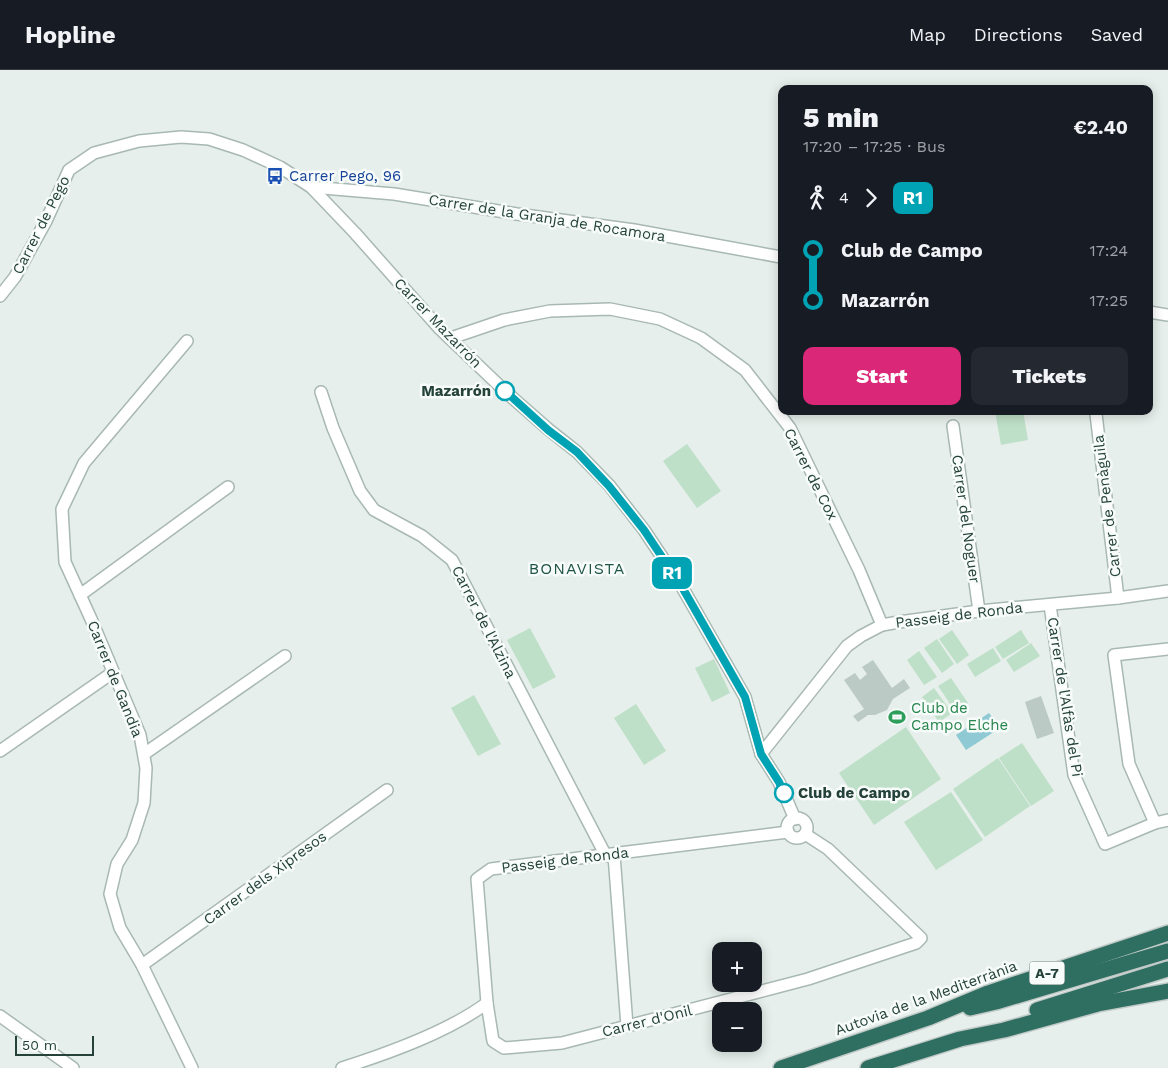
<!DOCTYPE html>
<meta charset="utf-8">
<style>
body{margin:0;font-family:"Work Sans",sans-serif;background:#242831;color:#f1f3f6;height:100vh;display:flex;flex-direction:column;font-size:19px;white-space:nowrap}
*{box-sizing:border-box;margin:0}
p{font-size:16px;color:#9ea1a6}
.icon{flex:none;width:28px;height:28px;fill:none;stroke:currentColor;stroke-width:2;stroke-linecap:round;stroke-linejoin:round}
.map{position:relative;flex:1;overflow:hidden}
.details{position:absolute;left:778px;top:15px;width:375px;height:330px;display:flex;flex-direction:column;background:#171b24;border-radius:10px;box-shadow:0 2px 12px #0003}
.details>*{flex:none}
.badge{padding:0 10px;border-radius:8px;font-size:18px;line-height:32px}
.controls{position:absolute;left:712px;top:872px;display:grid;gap:10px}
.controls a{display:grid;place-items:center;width:50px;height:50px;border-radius:10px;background:#171b24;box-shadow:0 2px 12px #0003;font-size:25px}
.scale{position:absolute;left:15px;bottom:12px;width:79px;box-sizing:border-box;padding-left:5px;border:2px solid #24423a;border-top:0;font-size:14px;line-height:18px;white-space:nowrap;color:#24423a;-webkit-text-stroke:4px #f7fbf9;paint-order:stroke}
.map>.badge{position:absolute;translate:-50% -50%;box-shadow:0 0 0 2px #fff}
.legs{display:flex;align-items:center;gap:8px;height:55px;padding:0 25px;font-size:16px}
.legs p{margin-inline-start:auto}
.summary{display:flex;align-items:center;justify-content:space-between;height:85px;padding:0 25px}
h1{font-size:28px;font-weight:800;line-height:38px}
.action{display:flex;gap:10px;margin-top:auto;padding:10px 25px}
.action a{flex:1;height:58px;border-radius:10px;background:#db2777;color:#fff;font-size:20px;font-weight:800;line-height:58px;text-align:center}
.action a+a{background:#242831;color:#f1f3f6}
ul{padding:0 25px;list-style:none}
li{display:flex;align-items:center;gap:18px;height:50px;font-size:19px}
li i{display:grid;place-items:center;width:8px;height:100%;margin:0 6px;background:currentColor}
li i::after{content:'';width:12px;height:12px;margin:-6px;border:4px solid;border-radius:50%;background:#171b24}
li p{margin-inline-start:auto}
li:first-child i{background:linear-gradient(#0000 50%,currentColor 0)}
li:last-child i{background:linear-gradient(currentColor 50%,#0000 0)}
header{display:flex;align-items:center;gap:30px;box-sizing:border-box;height:70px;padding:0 25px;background:#171b24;border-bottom:1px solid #363941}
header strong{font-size:24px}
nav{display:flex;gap:28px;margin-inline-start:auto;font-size:18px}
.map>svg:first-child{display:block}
</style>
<header>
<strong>Hopline</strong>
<nav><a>Map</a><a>Directions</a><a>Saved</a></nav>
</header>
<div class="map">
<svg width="1168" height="998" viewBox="0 0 1168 998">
<rect width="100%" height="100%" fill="#e6efeb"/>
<g fill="#bfe0c8">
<path d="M995 341H1023L1028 370 1001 375Z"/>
<path d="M687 374 721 421 697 438 663 391Z"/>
<path d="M530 558 556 607 533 619 507 570Z"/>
<path d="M952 560 969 585 957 594 939 569Z"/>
<path d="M1021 560 1029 573 1003 589 995 577Z"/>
<path d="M937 569 954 594 942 603 924 578Z"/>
<path d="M1031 573 1040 586 1014 602 1006 590Z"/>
<path d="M993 578 1001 591 975 607 967 594Z"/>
<path d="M919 581 937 607 924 615 907 590Z"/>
<path d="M714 589 730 623 712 632 695 598Z"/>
<path d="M951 608 968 633 955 641 938 616Z"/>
<path d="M934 618 952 643 939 652 922 627Z"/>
<path d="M474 625 501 674 478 686 451 638Z"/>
<path d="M636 634 666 681 644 695 614 648Z"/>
<path d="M906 657 941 709 874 755 839 703Z"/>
<path d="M1022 673 1054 721 1031 736 999 688Z"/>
<path d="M998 688 1030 736 985 767 953 719Z"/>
<path d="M951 722 983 770 936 800 904 752Z"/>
</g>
<path fill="#8ec9d4" d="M989 643 1000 658 966 680 956 665Z"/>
<g fill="#bbcac4">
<path d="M873 590 892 618 904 609 910 618 893 629 887 640 875 645H868L858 652 853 646 864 639 844 610 855 603 860 610 867 604 862 597Z"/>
<path d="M1041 626 1054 663 1037 669 1025 632Z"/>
</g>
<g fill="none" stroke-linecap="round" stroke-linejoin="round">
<g stroke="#a8b8b2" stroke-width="14">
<g id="street">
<path d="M311 117 394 124 517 144 634 160 781 187"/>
<path d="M0 226 15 207 46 151 69 100 94 83 139 71 181 67 209 69 243 80 280 97 311 117 355 163 440 259 507 323 548 359 577 382 609 415 644 460 682 517 745 627 761 684 779 712 795 749"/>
<path d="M1149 242 1168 245"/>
<path d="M451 268 504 250 550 241 610 239 660 249 701 268 745 300 790 358 859 500 882 555"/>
<path d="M187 271 84 393 62 439 65 492 91 549 140 665 146 698 144 733 132 770 117 794 110 824 120 858 142 895 192 998"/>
<path d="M321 322 333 358 360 421 374 440 422 466 452 490 606 786"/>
<path d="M1096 344 1118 528"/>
<path d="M953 356 979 541"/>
<path d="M80 525 228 417"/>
<path d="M1050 535 1074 705 1105 774 1155 753 1168 750"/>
<path d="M0 681 112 603"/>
<path d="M144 684 285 586"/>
<path d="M761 684 847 576 861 566 882 555 899 552 979 541 1118 528 1168 521"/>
<circle cx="797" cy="758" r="10"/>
<path d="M1155 753 1129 694 1114 585 1168 579"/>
<path d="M788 762 491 799 477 809 487 933 493 971 504 978 562 973 808 909 916 873 921 868 828 779 805 764"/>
<path d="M614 785 627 956"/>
<path d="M142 895 387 720"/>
<path d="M0 946 73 998"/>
<path d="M342 998C389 983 448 962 487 933"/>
</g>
</g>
<g stroke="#c2cac8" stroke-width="18">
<g id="highway">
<path d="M970 938 996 932 1168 881"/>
<path d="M1037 940 1168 899"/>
<path d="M781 998 928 948 988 923 1168 863"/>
<path d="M868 998 960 969 1004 960 1098 934 1168 921"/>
</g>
</g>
<use href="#street" stroke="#fff" stroke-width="11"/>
<use href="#highway" stroke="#2f6f62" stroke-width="15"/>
</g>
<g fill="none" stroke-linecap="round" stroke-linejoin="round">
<g stroke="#fff" stroke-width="11">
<path id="line-1" d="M505 321 548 360 577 382 609 416 644 460 682 517 745 627 761 684 779 712 784 723"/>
</g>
<use href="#line-1" stroke="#00a3b4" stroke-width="8"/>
</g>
<defs>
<g id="bus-bare" transform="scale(1.35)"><path d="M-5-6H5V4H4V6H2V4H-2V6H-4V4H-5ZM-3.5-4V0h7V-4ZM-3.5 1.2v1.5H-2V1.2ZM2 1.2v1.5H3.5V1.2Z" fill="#1a4fb4" stroke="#f7fbf9" stroke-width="2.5" paint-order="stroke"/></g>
<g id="stadium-bare" transform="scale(1.35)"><path d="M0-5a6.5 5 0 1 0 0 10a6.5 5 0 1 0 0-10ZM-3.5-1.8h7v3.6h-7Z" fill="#2e9e5b" stroke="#f7fbf9" stroke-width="2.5" paint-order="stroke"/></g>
</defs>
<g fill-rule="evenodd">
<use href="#bus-bare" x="275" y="106"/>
<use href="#stadium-bare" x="897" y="647"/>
</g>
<g fill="#fff" stroke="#00a3b4" stroke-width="2.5">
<circle cx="505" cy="321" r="9"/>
<circle cx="784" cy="723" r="9"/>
</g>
<g text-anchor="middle" stroke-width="5" stroke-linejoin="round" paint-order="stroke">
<rect fill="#f7fbf9" stroke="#637a73" stroke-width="1" x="1029.5" y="891.5" width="35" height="23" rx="4"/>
<g font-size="14" font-weight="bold" fill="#24423a">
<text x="1047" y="908">A-7</text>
</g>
<g font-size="15" fill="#164399" stroke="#f7fbf9" text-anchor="start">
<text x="289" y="111">Carrer Pego, 96</text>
</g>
<g font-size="15" fill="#24423a" stroke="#f7fbf9">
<text transform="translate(547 148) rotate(9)" y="5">Carrer de la Granja de Rocamora</text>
<text transform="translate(41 155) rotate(-63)" y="5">Carrer de Pego</text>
<text transform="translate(438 253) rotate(46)" y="5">Carrer Mazarrón</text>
<text transform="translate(811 404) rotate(63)" y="5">Carrer de Cox</text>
<text transform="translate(1107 436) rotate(-97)" y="5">Carrer de Penàguila</text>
<text transform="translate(966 449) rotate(82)" y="5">Carrer del Noguer</text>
<text transform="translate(959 545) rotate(-7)" y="5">Passeig de Ronda</text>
<text transform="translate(484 552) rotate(63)" y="5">Carrer de l'Alzina</text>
<text transform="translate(115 609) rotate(68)" y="5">Carrer de Gandia</text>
<text transform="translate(1065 627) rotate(81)" y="5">Carrer de l'Alfàs del Pi</text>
<text transform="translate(565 790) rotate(-7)" y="5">Passeig de Ronda</text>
<text transform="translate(265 808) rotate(-36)" y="5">Carrer dels Xipresos</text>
<text transform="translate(926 928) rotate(-20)" y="5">Autovia de la Mediterrània</text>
<text transform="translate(647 951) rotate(-14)" y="5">Carrer d'Onil</text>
</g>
<g font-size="15" font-weight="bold" fill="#24423a" stroke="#f7fbf9" text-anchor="end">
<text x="491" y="326">Mazarrón</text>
<text x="798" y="728" text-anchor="start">Club de Campo</text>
</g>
<g font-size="15" fill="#27864d" stroke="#f7fbf9" text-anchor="start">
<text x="911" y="643">Club de<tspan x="911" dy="17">Campo Elche</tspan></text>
</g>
<g font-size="16" letter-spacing="1" fill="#1f5548" stroke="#f7fbf9">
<text x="577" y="504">BONAVISTA</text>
</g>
</g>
</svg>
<div class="controls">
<a>+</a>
<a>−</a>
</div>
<div class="scale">50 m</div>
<b class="badge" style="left:672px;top:503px;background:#00a3b4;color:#fff">R1</b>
<section class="details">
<div class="summary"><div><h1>5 min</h1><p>17:20 – 17:25 · Bus</p></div><b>€2.40</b></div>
<div class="legs"><svg class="icon" aria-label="walk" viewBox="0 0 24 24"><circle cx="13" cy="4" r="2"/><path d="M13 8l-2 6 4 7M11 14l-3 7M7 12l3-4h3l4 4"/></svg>4<svg class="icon" aria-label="forward" viewBox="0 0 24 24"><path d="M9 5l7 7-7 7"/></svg><b class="badge" style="background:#00a3b4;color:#fff">R1</b></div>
<ul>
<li><i style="color:#00a3b4"></i><b>Club de Campo</b><p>17:24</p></li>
<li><i style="color:#00a3b4"></i><b>Mazarrón</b><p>17:25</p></li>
</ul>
<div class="action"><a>Start</a><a>Tickets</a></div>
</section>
</div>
